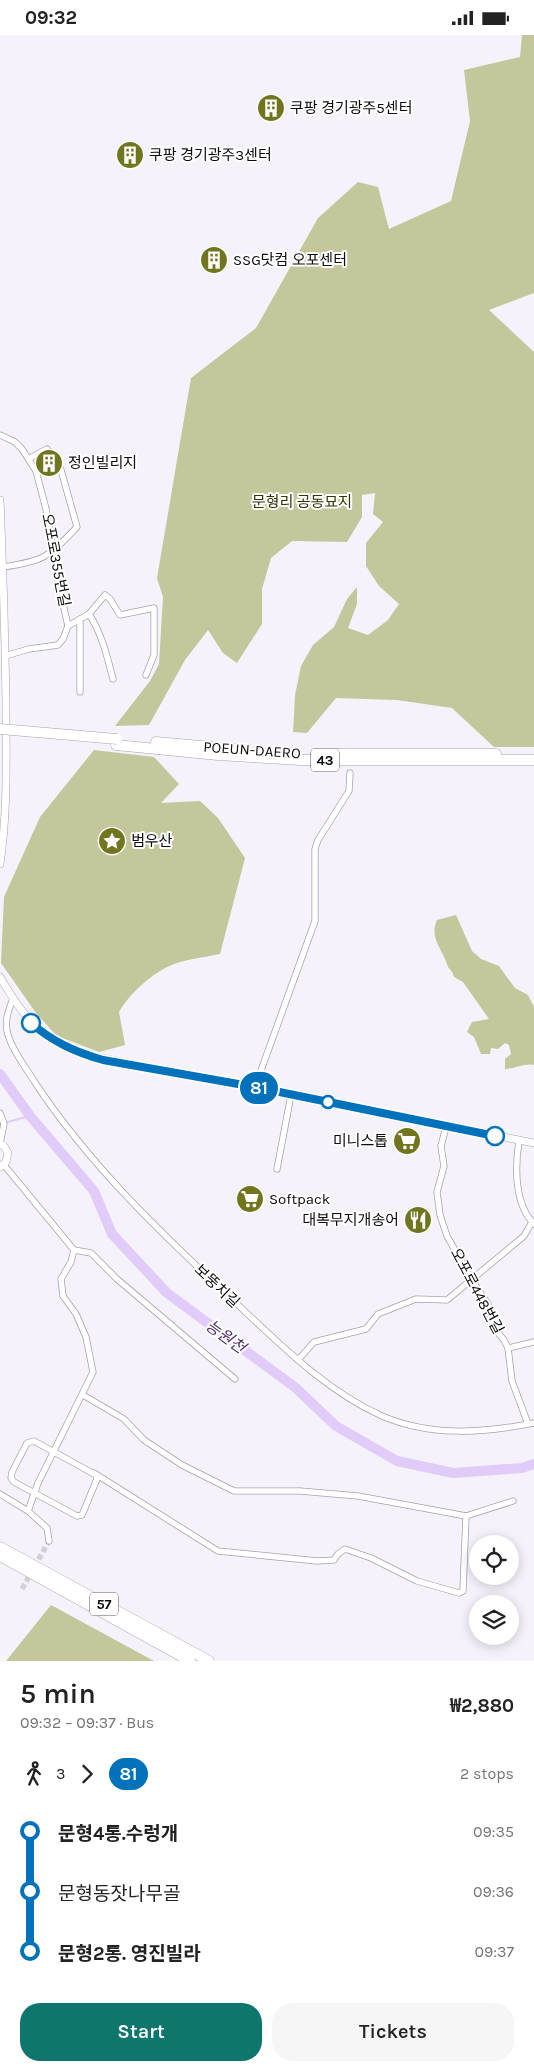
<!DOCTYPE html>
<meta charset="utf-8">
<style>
body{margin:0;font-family:Karla,"Noto Sans KR",sans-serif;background:#f6f6f6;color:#222;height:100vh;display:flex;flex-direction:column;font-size:19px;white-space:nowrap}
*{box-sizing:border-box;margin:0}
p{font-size:16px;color:#767676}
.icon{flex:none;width:28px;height:28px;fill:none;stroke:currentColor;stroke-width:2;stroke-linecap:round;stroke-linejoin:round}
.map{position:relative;height:1626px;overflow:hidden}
.details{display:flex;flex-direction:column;background:#fff;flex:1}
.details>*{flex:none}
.badge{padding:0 10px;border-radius:16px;font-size:18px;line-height:32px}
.fabs{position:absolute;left:469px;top:1500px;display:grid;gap:10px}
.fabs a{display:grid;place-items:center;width:50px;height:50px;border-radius:50%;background:#fff;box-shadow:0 2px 12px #0003;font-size:25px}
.map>.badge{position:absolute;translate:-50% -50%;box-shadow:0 0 0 2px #fff}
.legs{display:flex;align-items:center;gap:8px;height:55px;padding:0 20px;font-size:16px}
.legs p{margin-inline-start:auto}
.headline{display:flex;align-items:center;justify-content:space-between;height:85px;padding:0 20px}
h1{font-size:28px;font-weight:600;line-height:38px}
.action{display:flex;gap:10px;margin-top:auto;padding:10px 20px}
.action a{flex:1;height:58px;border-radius:20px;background:#0f766e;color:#fff;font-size:20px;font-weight:600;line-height:58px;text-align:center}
.action a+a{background:#f6f6f6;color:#222}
ul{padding:0 20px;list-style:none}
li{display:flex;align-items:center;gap:18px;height:60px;font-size:19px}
li i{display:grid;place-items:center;width:8px;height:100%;margin:0 6px;background:currentColor}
li i::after{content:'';width:12px;height:12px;margin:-6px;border:4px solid;border-radius:50%;background:#fff}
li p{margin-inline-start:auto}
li:first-child i{background:linear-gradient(#0000 50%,currentColor 0)}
li:last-child i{background:linear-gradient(currentColor 50%,#0000 0)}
.status{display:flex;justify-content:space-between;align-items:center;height:35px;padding:0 25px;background:#fff;direction:ltr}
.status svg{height:14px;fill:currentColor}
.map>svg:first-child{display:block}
</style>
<div class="status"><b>09:32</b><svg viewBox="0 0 49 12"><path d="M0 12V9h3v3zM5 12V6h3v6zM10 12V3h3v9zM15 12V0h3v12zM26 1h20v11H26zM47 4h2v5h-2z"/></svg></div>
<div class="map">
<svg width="534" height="1626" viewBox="0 0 534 1626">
<rect width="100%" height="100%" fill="#f6f2fb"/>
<g fill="#c3c79b">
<path d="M522 0H534V258L489 275 534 317V712H494L452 673 397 665 336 663 307 698 293 697 295 660 301 631 313 610 334 592 347 564 357 552V569L348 593 368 600 388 585 399 569 379 551 366 531V508L383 487 373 479 375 458 362 460V482L347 507 292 506 271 523 262 554V589L237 628 223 618 208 595 185 625 149 690 115 691 150 646 159 629 163 562 157 543 191 343 256 293 318 183 358 147 378 152 389 194 451 166 470 86 464 35 520 22Z"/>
<path d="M94 715 154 722 179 749 161 768 200 766 218 783 245 823 220 919C205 922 188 924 174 929 153 937 130 958 119 977L125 1010 99 1017 57 1001 36 978 1 928 4 862 40 782Z"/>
<path d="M456 880 472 916 481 924 499 931 515 953 528 960 534 972V1030C523 1028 516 1034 505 1034V1024L511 1019 509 1010 505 1008 498 1014 491 1013 490 1019H481L474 1002 467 997 472 987 489 984 463 947 454 942C453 937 451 936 448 932 447 929 446 926 445 924 439 910 430 901 437 885Z"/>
<path d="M51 1570 154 1626H6Z"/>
</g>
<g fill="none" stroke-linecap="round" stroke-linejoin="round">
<path stroke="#e1cbf9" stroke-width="2" d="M0 1089 30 1081"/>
<path stroke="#e1cbf9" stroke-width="10" d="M0 1039 30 1081 94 1156 112 1199 167 1258 296 1353 336 1391 397 1426 453 1438 522 1433 534 1429"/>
<path stroke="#d3cfd7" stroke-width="5.5" stroke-dasharray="5.5 3" stroke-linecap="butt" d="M22 1554 49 1506"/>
<g stroke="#a5a1aa" stroke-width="7">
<g id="minor">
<path d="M0 400 15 407 22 414 36 436 46 474 59 551 68 591 63 604 58 610 29 614 5 621"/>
<path d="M3 532C45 526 48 522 77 492L61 435 47 414 30 423"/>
<path d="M89 579C102 599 107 621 113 644"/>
<path d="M68 591 89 579 105 560 110 564 120 580 154 573V620L146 640"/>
<path d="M80 657V584"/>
<path d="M13 964C8 976 4 987 8 1000 13 1017 25 1031 34 1046 89 1130 163 1200 237 1269 281 1310 326 1356 382 1381 432 1402 483 1398 534 1388"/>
<path d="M255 1052 315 886V814L318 805 349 756 350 738"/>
<path d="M0 1078 4 1089 0 1109"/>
<path d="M446 1092 441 1111 444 1131 437 1157 440 1180 447 1201 472 1245 488 1269 493 1292 504 1305 508 1313 512 1346 528 1389"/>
<path d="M519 1106C515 1131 514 1169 534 1189"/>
<path d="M4 1130 74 1215 71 1227 61 1244 63 1261 76 1279 86 1302 93 1337 38 1448 28 1476"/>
<path d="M277 1134 291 1060"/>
<path d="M74 1215 91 1218 117 1244 235 1344"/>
<path d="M508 1313 534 1307"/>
<path d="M298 1325 314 1307 366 1294 378 1279 416 1264 447 1265 524 1201 532 1187"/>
<path d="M83 1360 124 1384 144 1405 182 1430 234 1456H300L358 1461 466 1481 513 1466"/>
<path d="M34 1406 96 1440 97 1444 82 1480 77 1481 14 1447 11 1443 12 1437 27 1408Z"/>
<path d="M94 1438 218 1516 317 1526 334 1525 338 1519 345 1514 371 1523 417 1546 459 1558 463 1556 466 1481"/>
<path d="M0 1459 28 1476 47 1493 49 1506"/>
</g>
</g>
<g stroke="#a5a1aa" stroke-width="8">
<g id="tertiary">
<path d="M0 465C3 532 5 599 6 666 6 721 8 775 0 829"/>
<path d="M0 942C25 985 39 1001 86 1020L534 1108"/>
<path d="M0 1109 4 1111 8 1118 6 1127 0 1132"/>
</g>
</g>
<g stroke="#a5a1aa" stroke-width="11">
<g id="trunk">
<path d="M156 707 246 715"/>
<path d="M116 710 218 720 300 725H534"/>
<path d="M333 719H496"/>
<path d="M0 1512 209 1626"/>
<path d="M0 1521 190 1626"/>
</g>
</g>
<use href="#minor" stroke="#fff" stroke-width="5.5"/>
<use href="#tertiary" stroke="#fff" stroke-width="7"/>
<use href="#trunk" stroke="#fff" stroke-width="10"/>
<g stroke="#a5a1aa" stroke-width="11" stroke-linecap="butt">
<path id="trunk-bridge" d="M0 694 117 704"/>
</g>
<use href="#trunk-bridge" stroke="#fff" stroke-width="10"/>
</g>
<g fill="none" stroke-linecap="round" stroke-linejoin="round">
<g stroke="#fff" stroke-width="11">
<path id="line-1" d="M31 988C53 1007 75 1017 103 1025L255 1052 495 1101"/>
</g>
<use href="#line-1" stroke="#0072bc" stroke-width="8"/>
</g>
<defs>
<g id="building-disc" transform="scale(1.4375)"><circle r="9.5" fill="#71751d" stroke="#fff"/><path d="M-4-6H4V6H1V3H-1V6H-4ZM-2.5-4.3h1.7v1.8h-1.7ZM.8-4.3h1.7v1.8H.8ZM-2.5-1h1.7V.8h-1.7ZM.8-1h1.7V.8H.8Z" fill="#fff"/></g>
<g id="sight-disc" transform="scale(1.4375)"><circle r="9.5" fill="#71751d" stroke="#fff"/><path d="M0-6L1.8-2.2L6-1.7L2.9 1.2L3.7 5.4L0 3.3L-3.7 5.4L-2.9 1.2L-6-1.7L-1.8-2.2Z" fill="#fff"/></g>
<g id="supermarket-disc" transform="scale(1.4375)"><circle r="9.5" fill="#71751d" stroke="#fff"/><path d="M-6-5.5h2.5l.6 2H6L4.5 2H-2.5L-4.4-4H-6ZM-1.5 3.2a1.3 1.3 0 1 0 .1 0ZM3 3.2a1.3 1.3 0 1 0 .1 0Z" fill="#fff"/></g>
<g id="restaurant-disc" transform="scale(1.4375)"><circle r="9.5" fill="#71751d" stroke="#fff"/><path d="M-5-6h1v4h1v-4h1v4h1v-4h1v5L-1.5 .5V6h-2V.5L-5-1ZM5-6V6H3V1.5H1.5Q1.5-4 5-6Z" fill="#fff"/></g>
</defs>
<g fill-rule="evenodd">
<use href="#building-disc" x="271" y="73"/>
<use href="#building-disc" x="130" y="120"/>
<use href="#building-disc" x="214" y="225"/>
<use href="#building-disc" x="49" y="428"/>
<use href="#sight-disc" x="112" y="806"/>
<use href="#supermarket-disc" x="407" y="1106"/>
<use href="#supermarket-disc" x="250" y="1164"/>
<use href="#restaurant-disc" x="418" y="1185"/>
</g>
<g fill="#fff" stroke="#0072bc" stroke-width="2.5">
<circle cx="31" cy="988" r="9"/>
<circle cx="328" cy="1067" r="6"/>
<circle cx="495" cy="1101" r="9"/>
</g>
<g text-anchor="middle" stroke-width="4" stroke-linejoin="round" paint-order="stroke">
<g fill="#fff" stroke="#555456" stroke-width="1">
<rect x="311" y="713.5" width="28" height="23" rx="4"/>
<rect x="90" y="1557.5" width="28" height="23" rx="4"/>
</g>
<g font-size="14" font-weight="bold" fill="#0c0b0d">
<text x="325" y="730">43</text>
<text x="104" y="1574">57</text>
</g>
<g font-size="15" fill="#0c0b0d" stroke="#fff" text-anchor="start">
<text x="290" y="78">쿠팡 경기광주5센터</text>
<text x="149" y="125">쿠팡 경기광주3센터</text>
<text x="233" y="230">SSG닷컴 오포센터</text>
<text x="68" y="433">정인빌리지</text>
<text x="131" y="811">범우산</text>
<text x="388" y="1111" text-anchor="end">미니스톱</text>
<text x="269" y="1169">Softpack</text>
<text x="399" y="1190" text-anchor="end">대복무지개송어</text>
</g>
<g font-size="15" fill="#323401" stroke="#fff">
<text x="302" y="472">문형리 공동묘지</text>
</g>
<g font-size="15" fill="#0c0b0d" stroke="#fff">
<text transform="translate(56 525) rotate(79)" y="5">오포로355번길</text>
<text transform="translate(252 715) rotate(4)" y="5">POEUN-DAERO</text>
<text transform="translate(217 1251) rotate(43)" y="5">보뚱치길</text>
<text transform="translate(477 1256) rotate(62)" y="5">오포로448번길</text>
</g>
<g font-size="16" font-style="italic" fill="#502b6d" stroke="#fff">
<text transform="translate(226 1301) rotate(36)" y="6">능원천</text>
</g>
</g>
</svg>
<div class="fabs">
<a><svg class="icon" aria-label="locate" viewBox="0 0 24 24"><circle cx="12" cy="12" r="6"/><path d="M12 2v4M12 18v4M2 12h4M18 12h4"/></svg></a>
<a><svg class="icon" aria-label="layers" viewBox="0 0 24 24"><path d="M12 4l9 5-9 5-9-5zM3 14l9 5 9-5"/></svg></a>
</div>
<b class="badge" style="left:259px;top:1053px;background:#0072bc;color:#fff">81</b>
</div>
<section class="details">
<div class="headline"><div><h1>5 min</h1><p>09:32 – 09:37 · Bus</p></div><b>₩2,880</b></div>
<div class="legs"><svg class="icon" aria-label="walk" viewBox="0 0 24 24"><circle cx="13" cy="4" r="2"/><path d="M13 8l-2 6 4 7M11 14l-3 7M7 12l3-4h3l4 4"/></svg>3<svg class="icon" aria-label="forward" viewBox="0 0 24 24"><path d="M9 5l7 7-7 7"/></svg><b class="badge" style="background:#0072bc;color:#fff">81</b><p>2 stops</p></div>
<ul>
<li><i style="color:#0072bc"></i><b>문형4통.수렁개</b><p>09:35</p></li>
<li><i style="color:#0072bc"></i><span>문형동잣나무골</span><p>09:36</p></li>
<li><i style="color:#0072bc"></i><b>문형2통. 영진빌라</b><p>09:37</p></li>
</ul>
<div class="action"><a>Start</a><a>Tickets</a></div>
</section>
